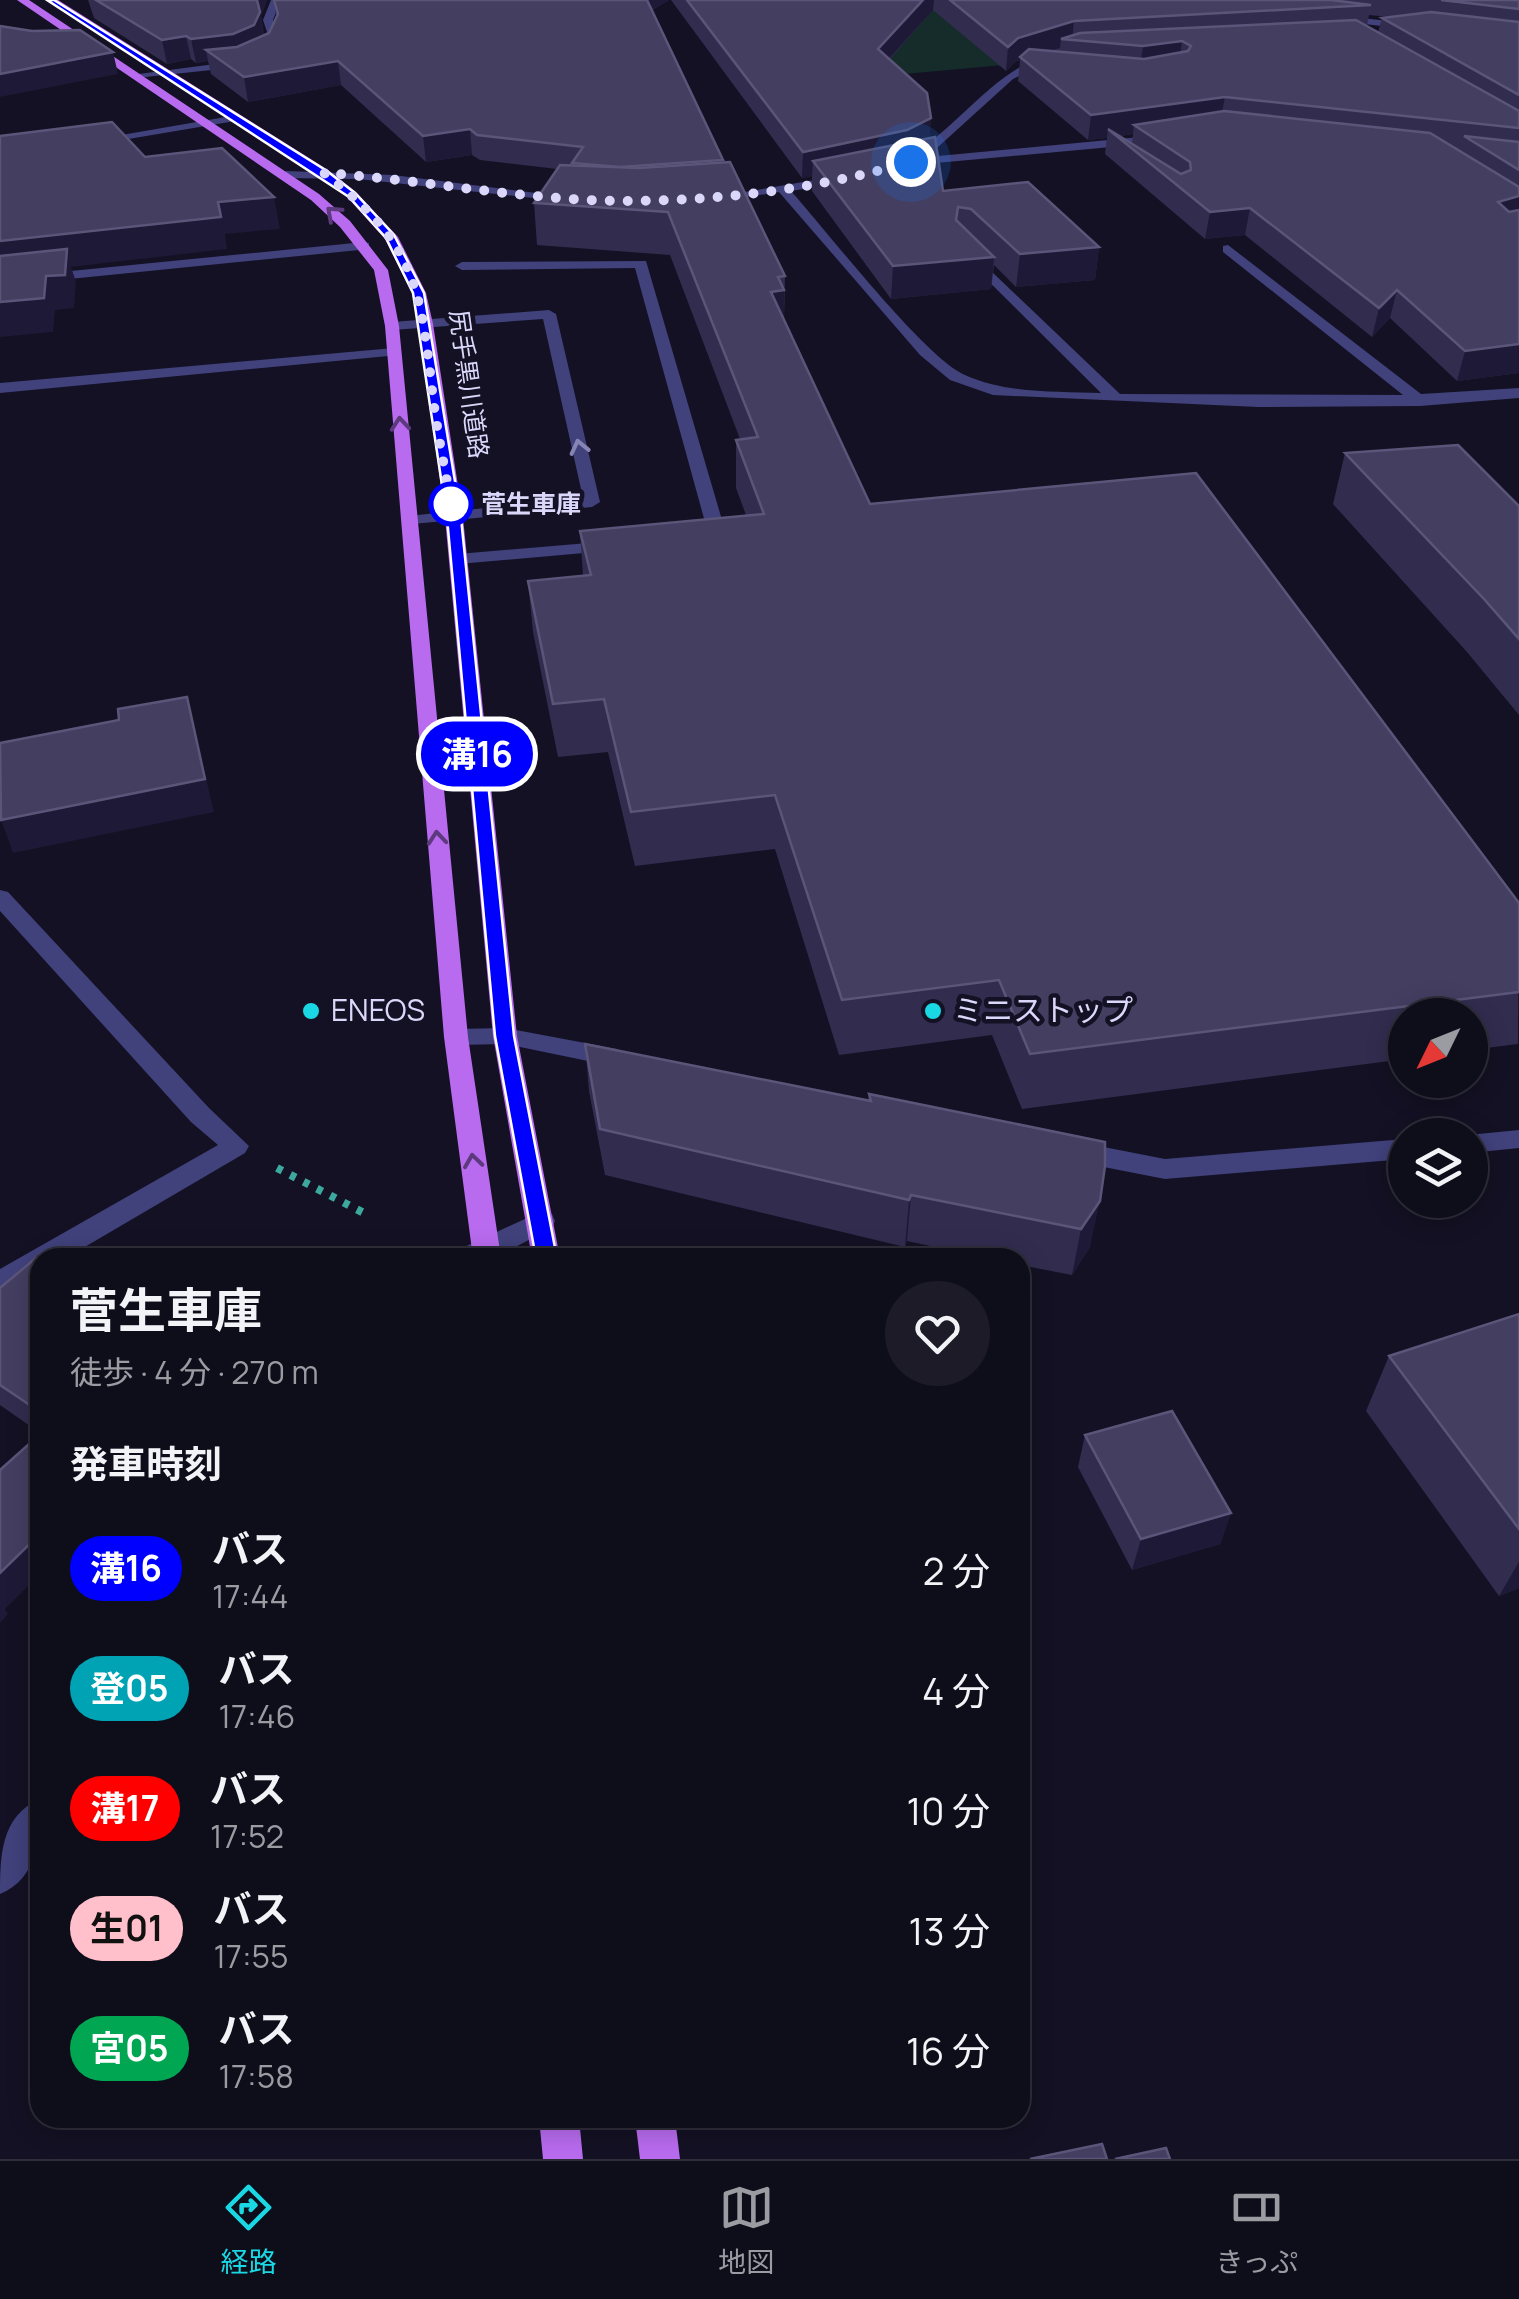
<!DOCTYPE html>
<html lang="ja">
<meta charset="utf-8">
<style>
body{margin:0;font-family:Manrope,"Noto Sans JP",sans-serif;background:#1c1b27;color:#f1f3f6;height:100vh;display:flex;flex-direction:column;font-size:38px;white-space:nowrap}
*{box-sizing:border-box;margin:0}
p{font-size:32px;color:#9b9ca2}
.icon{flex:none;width:55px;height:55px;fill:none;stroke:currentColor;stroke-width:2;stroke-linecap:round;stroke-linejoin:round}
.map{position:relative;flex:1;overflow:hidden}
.details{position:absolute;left:30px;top:1248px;width:1000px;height:880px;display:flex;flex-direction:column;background:#0e0d1a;border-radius:30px;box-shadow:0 5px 25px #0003,0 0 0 2px #2e2d39}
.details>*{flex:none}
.badge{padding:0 20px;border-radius:32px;font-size:35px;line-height:65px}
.needle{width:65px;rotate:227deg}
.buttons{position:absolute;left:1388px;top:998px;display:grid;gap:20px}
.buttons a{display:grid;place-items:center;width:100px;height:100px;border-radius:50%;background:#0e0d1a;box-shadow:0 5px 25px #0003,0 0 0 2px #2e2d39;font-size:50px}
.you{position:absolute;width:50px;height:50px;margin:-25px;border:8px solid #fff;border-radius:50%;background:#1a73e8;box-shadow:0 0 0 15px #1a73e833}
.map>.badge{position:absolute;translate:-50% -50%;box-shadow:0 0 0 5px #fff}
h2{padding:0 40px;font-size:38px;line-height:90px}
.round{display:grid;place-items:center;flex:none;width:105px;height:105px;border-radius:52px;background:#1c1b27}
.head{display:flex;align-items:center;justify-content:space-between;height:170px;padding:0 40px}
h1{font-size:48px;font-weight:700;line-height:75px}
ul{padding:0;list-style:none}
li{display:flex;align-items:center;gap:30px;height:120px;padding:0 40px}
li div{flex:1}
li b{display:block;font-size:38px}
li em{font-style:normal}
li .badge{min-width:110px;font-weight:700;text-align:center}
.menu{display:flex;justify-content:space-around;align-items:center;height:140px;border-top:2px solid #2e2d39;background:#0e0d1a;font-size:28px;color:#9b9ca2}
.menu a{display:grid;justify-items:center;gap:5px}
.menu .active{color:#1ad7e4}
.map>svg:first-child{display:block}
</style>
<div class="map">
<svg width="1519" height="2159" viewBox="0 0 1519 2159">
<rect width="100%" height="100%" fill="#131123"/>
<path fill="#152c2a" d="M970 0H1130L1074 45 1004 65 882 76 834 30Z"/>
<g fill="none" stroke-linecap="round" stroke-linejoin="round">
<path stroke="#3da99e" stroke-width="8" stroke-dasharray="6 9" stroke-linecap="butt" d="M277 1168 364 1213"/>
<g fill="#41417c" fill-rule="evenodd">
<path d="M271 0H281L273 20 278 35 270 55 240 67 136 78 131 75 238 61 261 51 268 35 263 20Z"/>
<path d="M1335 15 1415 24 1420 27 1415 30 1331 20Z"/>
<path d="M1049 54 1053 59 1013 79 927 157 1140 137 1144 144 903 166V160C957 131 989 73 1049 54Z"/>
<path d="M237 115 241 120 93 145 87 141Z"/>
<path d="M286 171 393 175 577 198 571 202 358 179 282 178Z"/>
<path d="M844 175 848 182 791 191C826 230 925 358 965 375 1007 394 1056 391 1101 393L964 257V251L969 250 1120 394 1403 395 1223 252V246L1228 245 1421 394 1519 388V398L1420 406 1258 407 993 395 950 380 920 355 779 192 715 202 709 198Z"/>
<path d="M364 242 369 243V249L0 286V278Z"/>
<path d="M646 261 727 537 724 541 707 543 698 538 708 533 635 268 462 270 455 266 462 262Z"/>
<path d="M549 310 556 314 600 502 592 507 402 525V517L408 516 583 498 543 319 392 330 385 326 392 322Z"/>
<path d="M394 348 399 349V355L0 393V383Z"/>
<path d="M612 541 621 546 618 550 458 564 449 559 458 554Z"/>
<path d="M0 890 8 892 209 1108 249 1146 245 1153 66 1258H40V1272L0 1293V1269L218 1145 191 1122 0 911Z"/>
<path d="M505 1028 617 1049 629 1058 617 1067 505 1044 456 1045 444 1037 456 1029Z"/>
<path d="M1519 1130V1148L1470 1153 1468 1135Z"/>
<path d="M1405 1139V1159L1165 1179 1073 1161 1064 1158 1060 1151 1064 1144 1073 1141 1165 1159Z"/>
<path d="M542 1211 552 1214 555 1221 552 1228 494 1258H455L458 1250Z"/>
<path d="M40 1799C40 1835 39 1878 0 1894 0 1858 0 1816 40 1799Z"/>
</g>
<g fill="#b86bee" fill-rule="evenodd">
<path d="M17 0H29L319 194 350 221 388 270 399 326 468 1037 501 1258H473L444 1037 385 326 374 270 340 227 311 200Z"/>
<path d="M46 0H58L328 170 356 192 398 237 426 293 433 324 463 518 517 1036 560 1258H532L493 1036 445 518 419 324 412 293 385 239 348 198 320 176Z"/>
<path d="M539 2118H579L583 2159H543Z"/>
<path d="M635 2118H675L680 2159H640Z"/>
</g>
</g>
<g fill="#322c4f" fill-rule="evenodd">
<path d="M88 0H267L261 16 264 35 269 33 276 16 274 0H669L652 10 723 163 785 276 784 321 870 504 1519 903 1518 1044 1470 1050V1015H1405V1059L1022 1109 992 1035 839 1055 775 849 635 866 608 752 558 757 533 632 528 581 583 576 580 531 746 515 736 488V440L740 439 670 255 537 245 534 203 557 169 480 160 472 155 426 162 341 85 248 102 211 74 208 61 196 63 191 59 167 64 94 18Z"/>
<path d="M671 0H1519V373L1457 381 1390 318 1372 337 1245 235 1205 239 1105 154 1107 138 1088 140 1018 81 1020 60 1016 61 1006 71 933 10 890 59 931 118 929 138 943 191 1099 247 1095 280 1016 287 994 265 991 289 891 299 812 191V176L802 178ZM1369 15 1389 17 1382 18 1378 32 1367 26ZM1133 134 1132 143 1120 136Z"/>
<path d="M1345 453 1519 506V715L1467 652 1333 504Z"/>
<path d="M585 1044 868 1101 869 1094 1105 1142 1090 1247 1072 1275 1020 1265V1258H986L907 1241 905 1247 605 1175 589 1091Z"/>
<path d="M40 1258V1433L0 1405V1288Z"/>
<path d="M1519 1314V1588L1499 1596 1366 1411 1389 1356Z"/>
<path d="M1085 1435 1231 1513 1220 1544 1132 1570 1078 1467Z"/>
</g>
<g fill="#1e1936">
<path d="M256 0H267L261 16 264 35 258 48 206 50 208 61 196 63 191 39Z"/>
<path d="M644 0H669L644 14Z"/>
<path d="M923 0H934L933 10 877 72 878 49Z"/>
<path d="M1074 21 1072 40 1061 39 1060 48 1023 59 1020 57V60L1016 61 1006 71 1008 47 1018 38Z"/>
<path d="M186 36 191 59 167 64 162 40Z"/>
<path d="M1182 41 1179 64 1140 69 1143 46Z"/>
<path d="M113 52 118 74 0 97V74Z"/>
<path d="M338 61 341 85 248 102 244 77Z"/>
<path d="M1225 97 1220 122 1134 125 1133 134 1117 136 1108 129 1107 138 1088 140 1091 115Z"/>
<path d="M931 118 929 143 813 161 812 176 802 178 803 152Z"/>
<path d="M470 129 472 155 426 162 423 136Z"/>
<path d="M1519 196V218L1491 229 1498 202Z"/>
<path d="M274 197 280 229 225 234 227 249 71 267 76 282 74 308 55 310 53 332 0 337V241L218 202Z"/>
<path d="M1250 208 1245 235 1205 239 1210 212Z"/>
<path d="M1099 247 1095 280 1016 287 1020 254Z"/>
<path d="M994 257 991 289 891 299 893 266Z"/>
<path d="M784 290V335L771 292Z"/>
<path d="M1397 290 1390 318 1372 337 1379 308Z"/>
<path d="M1519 344V373L1457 381 1465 351Z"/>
<path d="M187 697 214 812 13 853 1 820Z"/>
<path d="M911 1195 907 1241 905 1247 909 1200Z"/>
<path d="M1100 1201 1090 1247 1072 1275 1081 1229Z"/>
<path d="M1231 1513 1220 1544 1132 1570 1141 1539Z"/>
<path d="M40 1534V1574L5 1609 8 1614 0 1623V1573Z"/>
<path d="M1519 1562V1588L1499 1596Z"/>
</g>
<g fill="#443e61" stroke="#5b5679" stroke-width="2.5">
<path d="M96 0H257L260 12 254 25 233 34 191 39 186 36 162 40Z"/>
<path d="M274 0H647L723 160 620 167 572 163 583 147 477 135 470 129 423 136 338 61 244 77 206 50 237 47 269 33 278 14Z"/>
<path d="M687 0H923L878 49 927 93 931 118 907 130 803 152Z"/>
<path d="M950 0H1331L1371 5 1074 21 1018 38 1008 47Z"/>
<path d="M1441 0H1519V9Z"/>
<path d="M1431 12 1519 22V95L1382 18Z"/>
<path d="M1356 20 1519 111V128L1225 97 1091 115 1020 57 1029 49 1144 59 1188 51 1191 46 1182 41 1143 46 1061 39 1080 33Z"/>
<path d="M0 26 32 31 80 30 113 52 0 74Z"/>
<path d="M1224 111 1430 133 1519 187V196L1498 202 1509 212 1519 210V344L1465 351 1397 290 1379 308 1250 208 1210 212 1108 129 1181 174 1191 170 1190 162 1134 125Z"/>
<path d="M112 122 145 157 222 148 274 197 218 202 221 217 0 241V136Z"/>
<path d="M1464 136 1519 142V170Z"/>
<path d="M935 137 943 191 1028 182 1099 247 1020 254 971 209 958 207 956 220 994 257 893 266 813 161Z"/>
<path d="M730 162 785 276 778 277 784 290 771 292 870 504 1196 473 1519 903V992L1030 1054 999 980 842 1000 775 795 631 812 604 699 553 704 528 581 591 575 580 531 764 514 736 440 758 437 668 212 534 203 560 165 639 168Z"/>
<path d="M67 249 65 275 46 276 44 298 0 302V256Z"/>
<path d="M1458 445 1519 506V639L1484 599 1345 453Z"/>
<path d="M187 697 205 779 1 820 0 743 119 720 118 709Z"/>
<path d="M585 1044 871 1101 869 1094 1105 1142V1166L1100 1201 1081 1229 911 1195 909 1200 600 1129Z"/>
<path d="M43 1252 51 1258H40V1412L0 1385V1288Z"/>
<path d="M1519 1314V1529L1389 1356Z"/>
<path d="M1172 1411 1231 1513 1141 1539 1085 1435Z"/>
<path d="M29 1444 40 1451V1534L0 1573V1470Z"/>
<path d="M1102 2144 1107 2159H1030Z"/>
<path d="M1166 2148 1170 2159H1115Z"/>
</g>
<defs><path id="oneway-chevron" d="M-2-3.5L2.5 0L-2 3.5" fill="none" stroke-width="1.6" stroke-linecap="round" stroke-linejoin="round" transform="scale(2.5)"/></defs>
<g stroke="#5d397e">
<use href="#oneway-chevron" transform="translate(333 213) rotate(-138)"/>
<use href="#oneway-chevron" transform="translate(400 424) rotate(-95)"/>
<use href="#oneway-chevron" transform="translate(437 838) rotate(-95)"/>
<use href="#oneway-chevron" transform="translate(473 1161) rotate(-98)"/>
</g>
<use stroke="#8684b5" href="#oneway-chevron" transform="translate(579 447) rotate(-103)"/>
<path fill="#00f" stroke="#fff" stroke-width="2.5" d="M47 0H54L327 171 355 193 394 235 424 293 461 518 514 1036 557 1258 554 1263H539L536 1258 495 1036 447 518 413 293 386 238 349 197Z"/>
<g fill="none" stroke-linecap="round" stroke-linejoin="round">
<path stroke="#dad7fa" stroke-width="10" stroke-dasharray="0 18" d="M451 504 454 518C446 476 437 433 432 390 420 283 413 242 324 173 423 180 523 200 622 201 720 201 817 189 911 162"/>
</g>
<circle fill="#fff" stroke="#00f" stroke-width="5" cx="451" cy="504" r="20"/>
<g fill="#1ad7e4" stroke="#131123" stroke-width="4">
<circle cx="311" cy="1011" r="10"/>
<circle cx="933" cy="1011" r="10"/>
</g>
<g text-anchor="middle" stroke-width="9" stroke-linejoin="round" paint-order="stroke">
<g font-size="25" fill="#dad7fa" stroke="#131123">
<text transform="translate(469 384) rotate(82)" y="9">尻手黒川道路</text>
</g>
<g font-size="25" font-weight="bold" fill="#dad7fa" stroke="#131123" text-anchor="start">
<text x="481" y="513">菅生車庫</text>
</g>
<g font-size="30" fill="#dad7fa" stroke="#131123" text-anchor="start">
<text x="331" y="1021">ENEOS</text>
<text x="953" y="1021">ミニストップ</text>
</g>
</g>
</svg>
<div class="buttons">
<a><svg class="needle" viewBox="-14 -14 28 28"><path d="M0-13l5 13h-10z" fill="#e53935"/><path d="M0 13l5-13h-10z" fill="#9b9ca2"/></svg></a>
<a><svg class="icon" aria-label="layers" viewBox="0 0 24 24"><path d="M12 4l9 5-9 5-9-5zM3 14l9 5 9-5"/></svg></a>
</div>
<div class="you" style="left:911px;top:162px"></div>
<b class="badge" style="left:477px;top:754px;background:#00f;color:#fff">溝16</b>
<section class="details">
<div class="head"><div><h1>菅生車庫</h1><p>徒歩 · 4 分 · 270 m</p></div><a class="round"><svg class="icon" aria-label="heart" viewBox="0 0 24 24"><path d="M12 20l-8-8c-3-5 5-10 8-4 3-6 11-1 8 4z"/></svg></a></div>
<h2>発車時刻</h2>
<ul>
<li><span class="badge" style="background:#00f;color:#fff">溝16</span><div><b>バス</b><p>17:44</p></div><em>2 分</em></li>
<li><span class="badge" style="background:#00a3b4;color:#fff">登05</span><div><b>バス</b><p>17:46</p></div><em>4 分</em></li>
<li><span class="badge" style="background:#f00;color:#fff">溝17</span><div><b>バス</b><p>17:52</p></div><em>10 分</em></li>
<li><span class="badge" style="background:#ffc0cb;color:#111">生01</span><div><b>バス</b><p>17:55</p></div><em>13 分</em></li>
<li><span class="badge" style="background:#00a651;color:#fff">宮05</span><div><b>バス</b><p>17:58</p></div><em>16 分</em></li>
</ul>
</section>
</div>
<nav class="menu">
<a class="active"><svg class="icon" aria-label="directions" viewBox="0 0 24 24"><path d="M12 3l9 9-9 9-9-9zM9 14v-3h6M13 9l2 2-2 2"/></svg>経路</a>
<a><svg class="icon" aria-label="map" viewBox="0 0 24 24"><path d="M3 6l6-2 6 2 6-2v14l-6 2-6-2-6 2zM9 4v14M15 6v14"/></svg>地図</a>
<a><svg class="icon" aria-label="tickets" viewBox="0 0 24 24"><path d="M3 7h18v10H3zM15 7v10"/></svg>きっぷ</a>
</nav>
